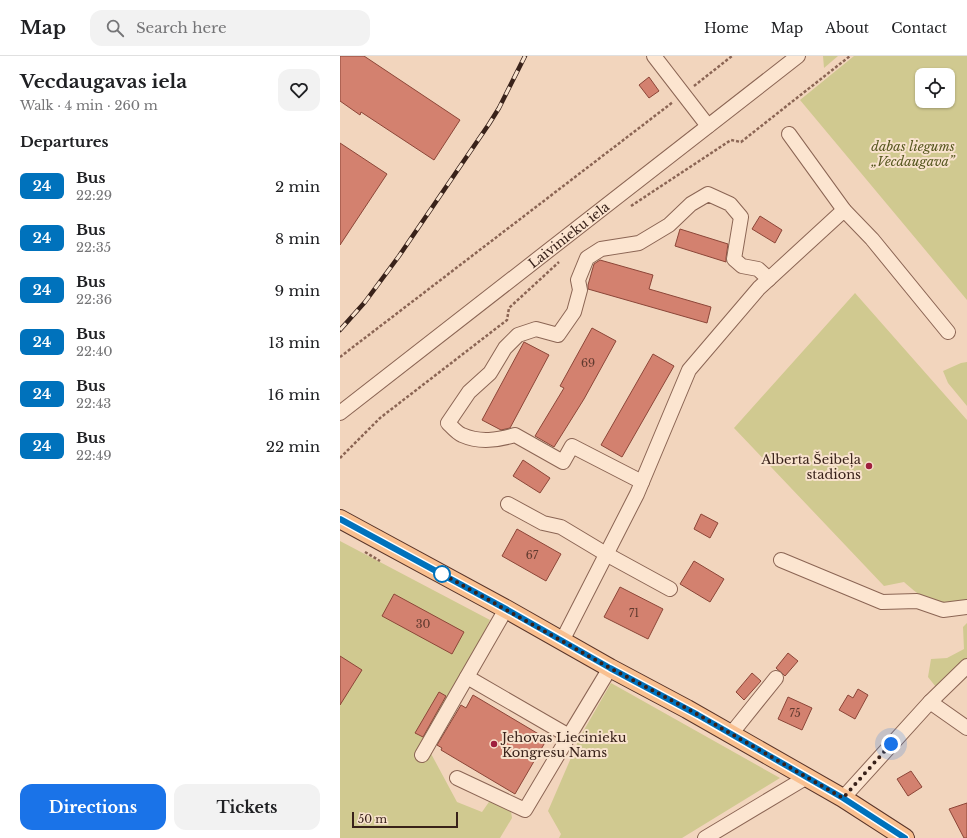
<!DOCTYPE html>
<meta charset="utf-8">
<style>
body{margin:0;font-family:"Libre Baskerville",serif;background:#f2f2f2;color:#202124;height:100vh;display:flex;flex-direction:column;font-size:15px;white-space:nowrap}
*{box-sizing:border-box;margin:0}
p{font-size:13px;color:#757577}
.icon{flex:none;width:22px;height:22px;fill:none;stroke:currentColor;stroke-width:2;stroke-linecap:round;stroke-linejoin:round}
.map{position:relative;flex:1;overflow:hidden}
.panel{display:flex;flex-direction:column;background:#fff;width:340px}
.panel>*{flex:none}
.badge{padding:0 8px;border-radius:6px;font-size:14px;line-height:26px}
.buttons{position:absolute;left:575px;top:12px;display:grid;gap:8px}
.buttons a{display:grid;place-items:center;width:40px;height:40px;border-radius:8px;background:#fff;box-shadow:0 1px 3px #0004;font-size:20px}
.scale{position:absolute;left:12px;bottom:10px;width:106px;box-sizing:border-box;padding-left:4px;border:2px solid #39221a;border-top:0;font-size:11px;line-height:14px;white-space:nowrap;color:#39221a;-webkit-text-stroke:3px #f8e2cd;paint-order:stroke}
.you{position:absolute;width:20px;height:20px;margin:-10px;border:3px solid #fff;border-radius:50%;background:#1a73e8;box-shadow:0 0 0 6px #1a73e833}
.map>.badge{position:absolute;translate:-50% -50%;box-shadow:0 0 0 2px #fff}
h2{padding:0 20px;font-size:15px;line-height:36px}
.round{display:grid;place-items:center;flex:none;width:42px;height:42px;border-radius:12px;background:#f2f2f2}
.head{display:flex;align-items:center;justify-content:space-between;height:68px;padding:0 20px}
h1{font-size:19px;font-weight:800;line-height:30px}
.primary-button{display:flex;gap:8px;margin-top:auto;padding:8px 20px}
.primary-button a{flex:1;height:46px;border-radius:12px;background:#1a73e8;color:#fff;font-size:16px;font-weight:800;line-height:46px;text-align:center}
.primary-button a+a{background:#f2f2f2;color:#202124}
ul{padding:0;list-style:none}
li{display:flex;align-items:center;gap:12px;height:52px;padding:0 20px}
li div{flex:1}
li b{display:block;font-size:15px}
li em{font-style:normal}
li .badge{min-width:44px;font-weight:700;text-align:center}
header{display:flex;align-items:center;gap:24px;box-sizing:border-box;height:56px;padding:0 20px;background:#fff;border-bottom:1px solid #e0e0e0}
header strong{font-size:19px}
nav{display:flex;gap:22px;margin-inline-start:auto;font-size:14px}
.search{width:280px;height:36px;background:#f2f2f2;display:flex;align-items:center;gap:10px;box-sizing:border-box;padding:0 14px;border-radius:12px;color:#757577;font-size:15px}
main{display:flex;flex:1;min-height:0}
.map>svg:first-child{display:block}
</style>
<header>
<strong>Map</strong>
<div class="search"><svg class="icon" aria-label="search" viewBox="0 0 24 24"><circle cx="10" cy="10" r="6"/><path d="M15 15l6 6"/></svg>Search here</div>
<nav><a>Home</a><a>Map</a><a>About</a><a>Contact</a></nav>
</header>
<main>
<section class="panel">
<div class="head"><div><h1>Vecdaugavas iela</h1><p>Walk · 4 min · 260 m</p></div><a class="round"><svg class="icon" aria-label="heart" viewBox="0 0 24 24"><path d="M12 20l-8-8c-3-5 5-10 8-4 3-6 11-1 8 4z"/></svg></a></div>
<h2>Departures</h2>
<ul>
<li><span class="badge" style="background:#0072bc;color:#fff">24</span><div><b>Bus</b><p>22:29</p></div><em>2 min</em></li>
<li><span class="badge" style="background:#0072bc;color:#fff">24</span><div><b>Bus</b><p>22:35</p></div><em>8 min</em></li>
<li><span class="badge" style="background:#0072bc;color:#fff">24</span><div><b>Bus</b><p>22:36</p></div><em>9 min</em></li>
<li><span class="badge" style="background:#0072bc;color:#fff">24</span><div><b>Bus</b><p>22:40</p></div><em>13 min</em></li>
<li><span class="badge" style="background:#0072bc;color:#fff">24</span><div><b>Bus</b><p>22:43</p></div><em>16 min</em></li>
<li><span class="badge" style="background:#0072bc;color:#fff">24</span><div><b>Bus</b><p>22:49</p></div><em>22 min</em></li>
</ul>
<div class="primary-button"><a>Directions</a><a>Tickets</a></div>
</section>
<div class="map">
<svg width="627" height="782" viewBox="0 0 627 782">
<rect width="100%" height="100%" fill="#f2d5bd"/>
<g fill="#d0c990" fill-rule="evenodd">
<path d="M483 0H498L484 12Z"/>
<path d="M514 0H627V244L460 44ZM582 19H608V45H582Z"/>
<path d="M515 237 627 364V543C622 546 618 546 612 547 590 550 579 539 564 526L544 530 394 372Z"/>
<path d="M627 306V350L608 327 603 315 621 307Z"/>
<path d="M0 485 150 564 88 692 117 746 142 756 151 743 171 755 172 762 160 782H0Z"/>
<path d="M627 567V605L602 630 596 631 588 621 591 603 607 602 624 593 623 571Z"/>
<path d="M271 627 440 722 342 782H219L221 778 208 755 240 681Z"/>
</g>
<g fill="#d3816f" stroke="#8c4638">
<path d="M0 0H24L120 64 94 104 21 56 20 59 0 45Z"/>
<path d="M309 21 319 35 309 42 299 29Z"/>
<path d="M0 87 47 118 0 189Z"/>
<path d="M420 160 442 174 435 187 412 173Z"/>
<path d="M340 173 388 188 386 202V206L335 190Z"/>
<path d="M260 204 313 219 309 233 371 251 367 267 248 233V229L254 208Z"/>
<path d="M252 272 276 285 244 343 214 391 195 380 224 332 220 330Z"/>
<path d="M184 286 209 299 170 372 161 374 142 364Z"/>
<path d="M313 298 334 310 282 401 261 389Z"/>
<path d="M183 404 210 422 200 437 173 420Z"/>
<path d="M361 458 378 467 370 482 354 473Z"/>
<path d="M177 473 221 498 206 525 162 500Z"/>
<path d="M354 505 384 523 370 546 340 528Z"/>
<path d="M280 531 323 553 308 583 264 561Z"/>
<path d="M54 538 124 576 112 598 42 560Z"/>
<path d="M448 597 458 605 445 620 436 612Z"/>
<path d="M0 600 22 614 0 649Z"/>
<path d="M412 617 421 625 404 644 396 636Z"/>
<path d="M518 633 528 639 515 663 499 654 508 639 513 642Z"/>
<path d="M99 636 106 640 83 681 75 677Z"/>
<path d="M133 639 207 683 175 738 101 694 102 692 97 689 121 649 126 652Z"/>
<path d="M448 641 472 652 462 674 438 663Z"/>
<path d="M571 715 582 731 568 740 557 723Z"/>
<path d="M627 747V782H624L609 753Z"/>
</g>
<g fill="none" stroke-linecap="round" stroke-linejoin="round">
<g stroke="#8b6554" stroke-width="16">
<g id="minor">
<path d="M314 0 368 70"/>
<path d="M449 78 504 154"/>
<path id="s1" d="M0 357 458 0"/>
<path d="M302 426 232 390 223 406 175 379C158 384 140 387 122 379 117 377 112 371 108 367L129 336 150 317 165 292 178 279 196 273 218 279 234 256 240 234 238 224 247 202 261 193 299 187 329 169 351 148 368 138 390 148 401 161 394 203 402 210 418 213 429 223"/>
<path d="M168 448 203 467 221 471 266 498 330 533"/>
<path d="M441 504 542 546 577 545 603 554 627 551"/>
<path d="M222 585 297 438 349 314 419 232 504 154 532 183 608 276"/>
<path d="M127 621 229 680 270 612"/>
<path d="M590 646 627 672"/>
<path d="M391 678 436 622"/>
<path d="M82 699 166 553"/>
<path d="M117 722 185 754 229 680"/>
<path d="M503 742 590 646 627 610"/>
<path d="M365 782 467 721"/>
</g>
</g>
<g stroke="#583429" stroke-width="20">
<path id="major" d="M0 463 166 553 270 612 347 653 503 742 565 782"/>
</g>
<g stroke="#8b6554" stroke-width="2.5" stroke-dasharray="3 2" stroke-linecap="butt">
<path d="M354 30 392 0"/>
<path d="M291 150 391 84 401 86 510 0"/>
<path d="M0 301 333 46"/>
<path d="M0 402 40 362 167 264 169 252 219 206"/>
<path d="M25 496 40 505"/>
</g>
<use href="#minor" stroke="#fce5d0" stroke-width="14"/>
<use href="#major" stroke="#f9c090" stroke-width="18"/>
<g stroke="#39221a" stroke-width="4.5">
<path id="rail" d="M0 274 25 246 59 200 149 68 159 52 185 0"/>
</g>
<use href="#rail" stroke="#f8e2cd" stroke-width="3" stroke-dasharray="9" stroke-linecap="butt"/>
</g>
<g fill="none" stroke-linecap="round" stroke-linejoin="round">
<g stroke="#fff" stroke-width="9">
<path id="line" d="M0 463 166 553 270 612 358 659 503 742 565 782"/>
</g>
<use href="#line" stroke="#0072bc" stroke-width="6"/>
<path stroke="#39221a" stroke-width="4" stroke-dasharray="0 7.2" d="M102 518 97 515 270 612 348 653 503 742 551 688"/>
</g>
<g fill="#9f1f3e" stroke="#f8e2cd" stroke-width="1.5">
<circle cx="529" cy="410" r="4"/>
<circle cx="154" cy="688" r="4"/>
</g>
<circle fill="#fff" stroke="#0072bc" stroke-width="2" cx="102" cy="518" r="8"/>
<g text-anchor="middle" stroke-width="4" stroke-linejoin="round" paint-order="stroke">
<g font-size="11" fill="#603a2f">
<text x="248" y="311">69</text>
<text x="192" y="503">67</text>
<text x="294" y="561">71</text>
<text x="83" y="572">30</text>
<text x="455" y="661">75</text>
</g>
<g font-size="13" font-style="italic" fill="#56571f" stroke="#f8e2cd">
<text x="573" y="95">dabas liegums<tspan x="573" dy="15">„Vecdaugava”</tspan></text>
</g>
<g font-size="13" fill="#39221a" stroke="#f8e2cd">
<text dy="5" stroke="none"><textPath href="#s1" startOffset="290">Laivinieku iela</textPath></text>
</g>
<g font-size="13" fill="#39221a" stroke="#f8e2cd" text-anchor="end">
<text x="521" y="408">Alberta Šeibeļa<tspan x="521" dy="15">stadions</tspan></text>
<text x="162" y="686" text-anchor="start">Jehovas Liecinieku<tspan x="162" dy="15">Kongresu Nams</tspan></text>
</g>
</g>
</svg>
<div class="buttons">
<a><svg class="icon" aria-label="locate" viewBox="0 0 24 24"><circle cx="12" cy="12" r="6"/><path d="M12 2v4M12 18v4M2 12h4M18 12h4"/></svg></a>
</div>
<div class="scale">50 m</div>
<div class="you" style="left:551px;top:688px"></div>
</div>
</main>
